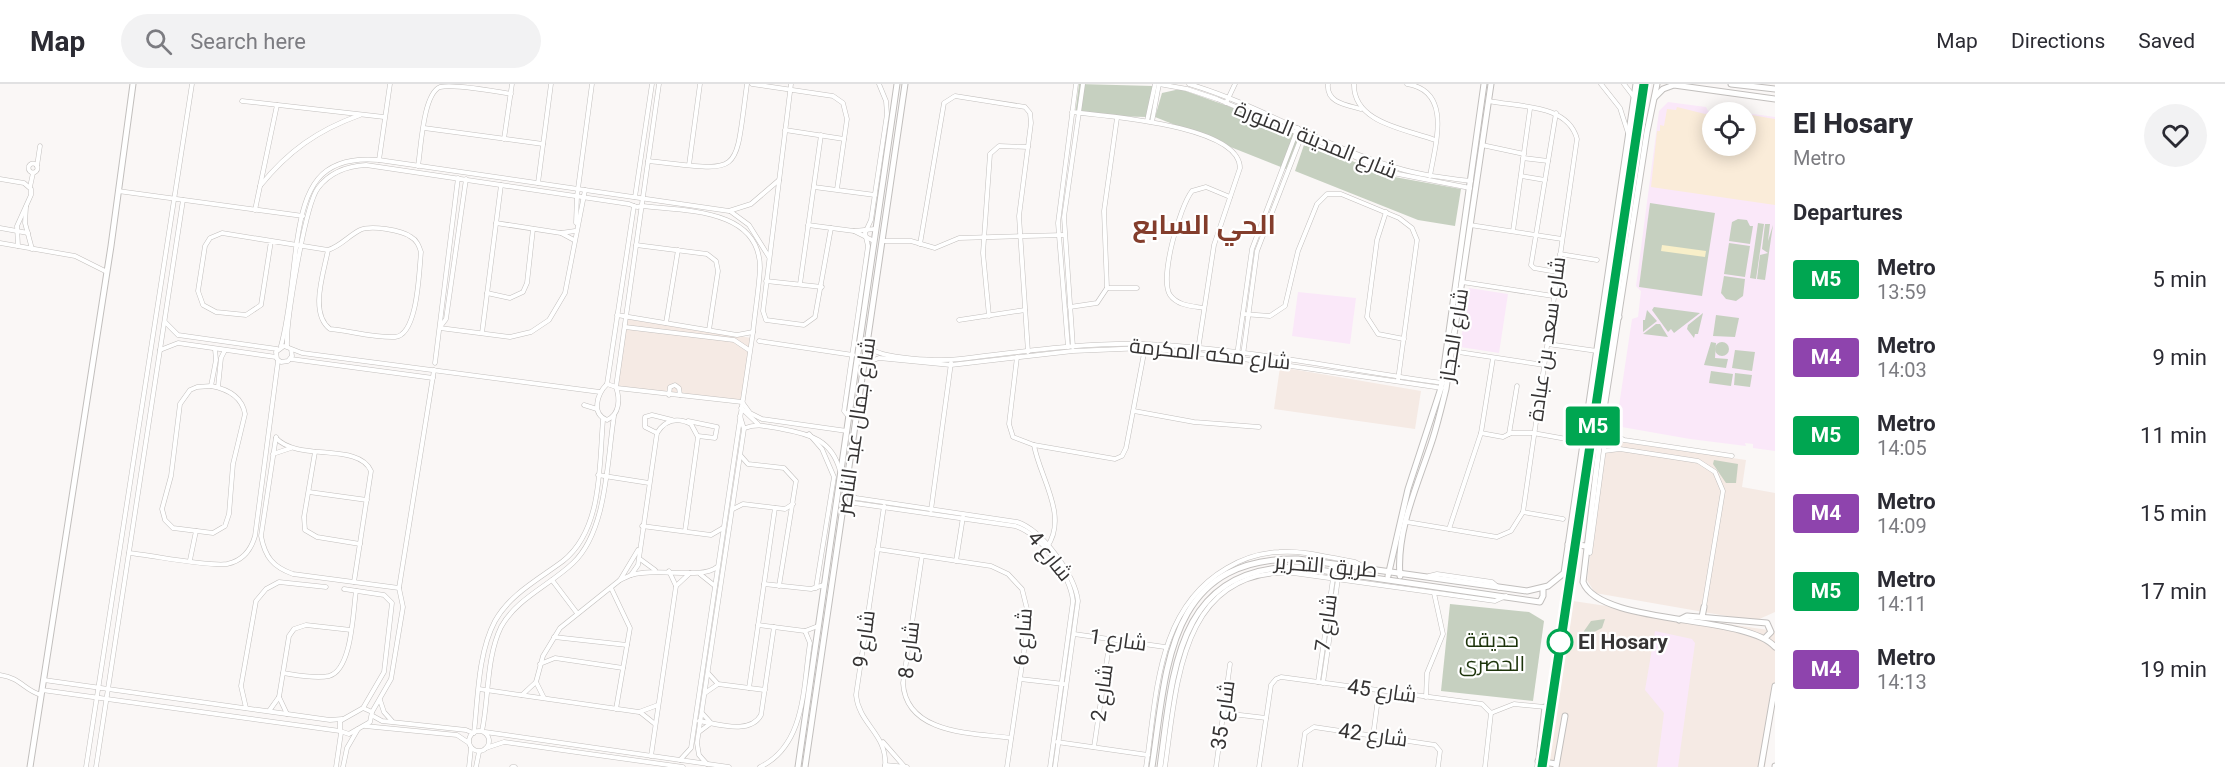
<!DOCTYPE html>
<meta charset="utf-8">
<style>
body{margin:0;font-family:Roboto,Cairo,sans-serif;background:#f2f2f3;color:#2b2b33;height:100vh;display:flex;flex-direction:column;font-size:22px;white-space:nowrap}
*{box-sizing:border-box;margin:0}
p{font-size:20px;color:#7c7c81}
.icon{flex:none;width:33px;height:33px;fill:none;stroke:currentColor;stroke-width:2;stroke-linecap:round;stroke-linejoin:round}
.map{position:relative;flex:1;overflow:hidden}
.drawer{display:flex;flex-direction:column;background:#fff;width:450px}
.drawer>*{flex:none}
.badge{padding:0 12px;border-radius:4px;font-size:21px;line-height:39px}
.tools{position:absolute;left:1702px;top:18px;display:grid;gap:12px}
.tools a{display:grid;place-items:center;width:54px;height:54px;border-radius:50%;background:#fff;box-shadow:0 3px 15px #0003;font-size:30px}
.map>.badge{position:absolute;translate:-50% -50%;box-shadow:0 0 0 3px #fff}
h2{padding:0 18px;font-size:22px;line-height:54px}
.round{display:grid;place-items:center;flex:none;width:63px;height:63px;border-radius:32px;background:#f2f2f3}
.summary{display:flex;align-items:center;justify-content:space-between;height:102px;padding:0 18px}
h1{font-size:28px;font-weight:800;line-height:45px}
ul{padding:0;list-style:none}
li{display:flex;align-items:center;gap:18px;height:78px;padding:0 18px}
li div{flex:1}
li b{display:block;font-size:22px}
li em{font-style:normal}
li .badge{min-width:66px;font-weight:700;text-align:center}
header{display:flex;align-items:center;gap:36px;box-sizing:border-box;height:84px;padding:0 30px;background:#fff;border-bottom:2px solid #e1e1e2}
header strong{font-size:28px}
nav{display:flex;gap:33px;margin-inline-start:auto;font-size:21px}
.search{width:420px;height:54px;background:#f2f2f3;display:flex;align-items:center;gap:15px;box-sizing:border-box;padding:0 21px;border-radius:33px;color:#7c7c81;font-size:22px}
main{display:flex;flex:1;min-height:0}
.map>svg:first-child{display:block}
</style>
<header>
<strong>Map</strong>
<div class="search"><svg class="icon" aria-label="search" viewBox="0 0 24 24"><circle cx="10" cy="10" r="6"/><path d="M15 15l6 6"/></svg>Search here</div>
<nav><a>Map</a><a>Directions</a><a>Saved</a></nav>
</header>
<main>
<div class="map">
<svg width="1775" height="683" viewBox="0 0 1775 683">
<rect width="100%" height="100%" fill="#faf7f6"/>
<g fill="#f5eae4">
<path d="M626 231 751 254 742 318 616 303Z"/>
<path d="M1280 283 1421 307 1415 345 1274 325Z"/>
<path d="M1606 356 1746 376 1742 403 1775 409V528L1755 537 1595 509 1587 496Z"/>
<path d="M1573 517 1775 547V611L1765 683H1547Z"/>
</g>
<g fill="#fae8f9">
<path d="M1668 18 1706 23 1708 27 1712 25 1740 28H1713V62H1746V29L1775 33V367L1753 364V360L1745 359 1746 362 1690 355 1616 342 1632 235 1638 233 1641 207 1636 202 1659 27Z"/>
<path d="M1469 204 1508 210 1499 269 1460 263Z"/>
<path d="M1298 208 1356 214 1350 260 1292 252Z"/>
<path d="M1655 547 1692 555 1695 559 1678 683H1657L1664 629 1645 606Z"/>
</g>
<path fill="#faecd9" d="M1677 23 1705 30 1711 29 1712 25 1733 28H1713V62H1746V30L1775 35V121L1651 103 1657 47H1660V41L1664 42 1667 25 1676 26Z"/>
<g fill="#c6d0c0">
<path d="M1079 0 1153 2 1147 33 1075 31Z"/>
<path d="M1180 5 1301 48 1286 85 1155 33 1162 9Z"/>
<path d="M1305 58 1389 92 1461 105 1455 142 1418 136 1295 87Z"/>
<path d="M1650 119 1715 129 1702 212 1639 203Z"/>
<path d="M1738 135 1747 136 1750 142H1753L1750 160 1729 157 1732 138Z"/>
<path d="M1758 139 1764 140 1756 195 1750 194Z"/>
<path d="M1765 140H1770L1768 157 1773 141 1765 196 1757 195 1760 171 1768 169 1762 165Z"/>
<path d="M1729 159 1750 162 1745 193 1724 190Z"/>
<path d="M1724 192 1745 195 1743 212 1736 217 1726 215 1721 209Z"/>
<path d="M1654 223 1700 229 1674 249 1671 245 1668 248 1652 226Z"/>
<path d="M1647 226 1657 237 1643 248V236H1645Z"/>
<path d="M1703 229 1698 250H1695L1694 254 1687 245 1688 241Z"/>
<path d="M1716 231 1739 234 1735 253 1713 252Z"/>
<path d="M1656 240H1660L1668 253 1643 250Z"/>
<circle cx="1722" cy="265" r="7"/>
<path d="M1711 258 1716 259 1715 274 1728 275 1726 284 1704 281Z"/>
<path d="M1735 266 1755 268 1752 287 1732 284Z"/>
<path d="M1711 287 1733 290 1731 302 1709 299Z"/>
<path d="M1735 289 1752 291 1750 303 1734 301Z"/>
<path d="M1714 376 1738 380 1736 399H1726L1713 380Z"/>
<path d="M1450 520 1529 528 1544 537 1533 617 1441 607Z"/>
<path d="M1605 535 1602 544 1590 550 1589 556 1582 555 1584 547 1591 537Z"/>
</g>
<path fill="#f8efc9" d="M1662 161 1706 167 1705 173 1661 167Z"/>
<g fill="none" stroke-linecap="round" stroke-linejoin="round">
<g stroke="#c2bfbd" stroke-width="5">
<g id="street">
<path d="M752 0 833 12 843 19 847 35 837 105"/>
<path d="M791 0 763 227 766 236 804 241 815 233 831 144"/>
<path d="M1159 0 1187 5 1217 15 1393 89 1470 104"/>
<path d="M1189 0C1260 21 1323 62 1394 83 1419 91 1445 94 1471 97"/>
<path d="M1328 0C1326 19 1347 21 1361 25"/>
<path d="M1354 0C1353 39 1406 45 1435 56"/>
<path d="M1407 0C1453 7 1435 61 1430 92"/>
<path d="M1601 0 1620 24 1628 49"/>
<path d="M1624 0 1634 13"/>
<path d="M242 17 384 33"/>
<path d="M1226 19 1235 0"/>
<path d="M1072 28C1105 32 1240 41 1240 84L1214 161 1198 266"/>
<path d="M1556 29 1531 181 1534 184 1557 188"/>
<path d="M1147 37 1155 0"/>
<path d="M1152 38 1159 0"/>
<path d="M424 44 543 60"/>
<path d="M785 46 844 55"/>
<path d="M504 55 512 0"/>
<path d="M1482 61 1524 70"/>
<path d="M1523 74 1548 77"/>
<path d="M379 76 390 0"/>
<path d="M648 77C744 87 734 95 747 0"/>
<circle cx="33" cy="84" r="4.5"/>
<path d="M689 81 700 0"/>
<path d="M37 82 40 62"/>
<path d="M418 82C421 64 423 10 440 3 454 0 494 7 511 10"/>
<path d="M1521 92 1545 96"/>
<path d="M0 95 24 99 31 105V111L17 142 18 162"/>
<path d="M538 99 551 0"/>
<path d="M260 102C288 67 318 46 360 31"/>
<path d="M30 103 33 89"/>
<path d="M814 103 875 111"/>
<path d="M118 107 303 132"/>
<path d="M635 113 652 0"/>
<path d="M26 123 25 139 32 165"/>
<path d="M255 126 277 21"/>
<path d="M730 127 749 141 769 173"/>
<path d="M1386 128 1377 156 1367 233 1378 250 1404 255"/>
<path d="M496 139 561 149 574 156"/>
<path d="M576 139 577 112 592 0"/>
<path d="M808 141 854 147 875 145"/>
<path d="M1470 141 1562 155"/>
<path d="M0 144 28 149"/>
<path d="M854 147 874 157"/>
<path d="M1513 147 1530 25"/>
<path d="M561 149 575 147"/>
<path d="M271 157 261 221 246 231 216 228 203 221 198 207 205 162 210 154 222 149 328 166C341 162 348 152 360 146 371 141 402 146 411 153 417 156 419 162 421 168 419 187 418 251 395 253 375 254 351 247 330 245 309 229 324 188 328 166"/>
<path d="M883 157H911L935 164 959 154 1064 151"/>
<path d="M0 159 75 172 107 188"/>
<path d="M920 160 944 19 955 12 1025 23 1030 29 1031 39 1019 132 1028 268"/>
<path d="M636 161 707 170 716 177 718 187 709 246"/>
<path d="M1560 170 1597 176"/>
<path d="M766 197 822 203"/>
<path d="M1462 198 1553 212"/>
<path d="M800 200 821 51"/>
<path d="M1107 204H1137"/>
<path d="M487 209 510 214 523 208 527 199 533 145"/>
<path d="M1070 223 1097 219 1107 204 1104 127 1117 34"/>
<path d="M1204 224C1192 222 1178 222 1170 211 1159 194 1180 122 1192 107L1206 103 1230 113"/>
<path d="M1243 230 1270 232 1285 222 1298 167 1317 120 1327 110H1341L1399 134 1412 144 1417 156 1398 296"/>
<path d="M617 231 737 251 753 248"/>
<path d="M989 232 983 169 990 70 999 62 1028 63"/>
<path d="M959 236 1025 226"/>
<path d="M165 238 178 251 277 265"/>
<path d="M666 239 678 166"/>
<path d="M440 243 446 235 466 95"/>
<path d="M625 243 734 256 749 266"/>
<path d="M440 244 510 253 531 248 549 236 565 209 585 106"/>
<path d="M482 249 501 101"/>
<path d="M759 257 853 271"/>
<path d="M1548 260 1597 267"/>
<path d="M281 262C290 229 292 191 297 157 305 104 318 71 379 76L729 127 751 120 779 96"/>
<path d="M287 262C286 238 305 121 318 104 330 88 347 82 366 81L629 120 637 123 642 122C684 127 760 124 760 184 759 205 755 227 753 248L691 664 680 676"/>
<path d="M868 262C878 276 943 277 960 275 1021 268 1084 258 1146 260 1243 264 1346 286 1443 299"/>
<path d="M1068 263 1058 139 1076 0"/>
<path d="M1073 263 1064 133 1083 0"/>
<path d="M291 265 292 272 288 277 281 278 277 275 276 268 284 262 302 269 600 308"/>
<path d="M160 266 178 259 276 273"/>
<path d="M1452 267 1544 281"/>
<path d="M1237 271 1252 165 1298 44"/>
<path d="M1243 271 1257 167 1302 51"/>
<path d="M1017 273 1009 340 1013 353 1034 361 1115 375 1122 372 1126 364 1145 264"/>
<path d="M291 275 433 294"/>
<path d="M435 279 458 94"/>
<path d="M866 279 879 274 951 281 1073 267 1145 264 1236 274 1442 304"/>
<path d="M607 300 634 122"/>
<path d="M607 300 616 303C620 315 620 330 607 336 591 330 597 310 607 300Z"/>
<path d="M211 302C227 305 242 312 245 330L233 380 229 430 225 442 213 449 173 444 165 436 162 425 171 392 180 320 190 306 197 303Z"/>
<path d="M211 302 216 276 215 265"/>
<path d="M218 303 221 274 225 266"/>
<path d="M616 303 659 0"/>
<path d="M617 304 742 318 750 329 762 335 847 347"/>
<path d="M669 311 670 303 675 301 679 304 680 311"/>
<path d="M584 321 597 325"/>
<path d="M741 324 758 340"/>
<path d="M1134 327 1194 338 1259 343"/>
<path d="M849 333 844 327 868 162 865 149 871 136 887 30 886 17 879 0"/>
<path d="M688 337 717 343 715 354 698 352"/>
<path d="M1602 338 1617 352 1624 356 1732 372"/>
<path d="M745 344C758 339 769 343 782 345 810 350 832 356 840 387"/>
<path d="M657 349 645 343V333L652 331 672 336"/>
<path d="M1481 349 1503 353 1511 349H1533L1572 356"/>
<path d="M809 350 822 365 834 393 816 504"/>
<path d="M1509 350 1517 302"/>
<path d="M276 353 261 452C265 473 273 483 293 490L399 504"/>
<path d="M276 354C298 378 359 358 371 387L354 498"/>
<path d="M1034 361C1039 392 1069 432 1047 463"/>
<path d="M1604 367 1620 365 1698 377 1715 388 1723 407 1704 523"/>
<path d="M315 368 304 433 305 446 317 453 360 460"/>
<path d="M273 370 291 364"/>
<path d="M741 372 748 380 784 384 796 397 779 502"/>
<path d="M598 391 649 399"/>
<path d="M309 408 367 416"/>
<path d="M847 409 856 414 1017 438C1042 446 1075 491 1078 517L1055 683"/>
<path d="M845 421 854 419 1015 442C1041 450 1070 491 1073 517L1050 683"/>
<path d="M884 422 856 611C859 641 888 650 885 683"/>
<path d="M733 425 743 420 785 425 793 420"/>
<path d="M931 426 951 279"/>
<path d="M1523 428 1563 435"/>
<path d="M1407 438 1497 453 1511 447 1523 428 1577 55C1568 20 1519 23 1489 17"/>
<path d="M642 442 711 451 723 444"/>
<path d="M1449 445 1481 349 1493 274"/>
<path d="M877 465 991 482 1008 490 1022 505 1029 533 1007 683"/>
<path d="M129 469C151 471 209 483 227 480 242 477 251 466 255 452L278 277"/>
<path d="M1590 469 1607 342"/>
<path d="M922 472 903 599C906 651 974 649 1011 654"/>
<path d="M640 475 655 486"/>
<path d="M190 476 196 447"/>
<path d="M956 477 963 433"/>
<path d="M700 490 715 502"/>
<path d="M631 491C657 483 701 496 717 483"/>
<path d="M1429 492 1437 490 1492 498 1499 504"/>
<path d="M552 496 577 529"/>
<path d="M620 496 631 491 638 481 657 349C665 336 677 333 691 340L698 353 685 447"/>
<path d="M764 500 811 505 824 501"/>
<path d="M676 502 690 489"/>
<path d="M611 504 630 544 616 625"/>
<path d="M344 505 384 511 392 519 384 588 363 624 340 637V647L349 650 370 638 372 628 363 624"/>
<path d="M758 541 805 547 818 542"/>
<path d="M1074 550 1165 563"/>
<path d="M554 553 627 561"/>
<path d="M540 580 555 574 623 584"/>
<path d="M283 589C297 591 315 595 329 592 352 586 353 528 356 507"/>
<path d="M708 589 718 600 765 606"/>
<path d="M0 591C21 594 24 606 41 611"/>
<path d="M1020 595 1064 600"/>
<path d="M44 596 330 636 342 635"/>
<path d="M536 598 544 614"/>
<path d="M1318 598 1335 481"/>
<path d="M1323 599 1340 481"/>
<path d="M749 604 775 424"/>
<path d="M479 605 639 628 658 621"/>
<path d="M42 606 340 647"/>
<path d="M705 609 718 600"/>
<path d="M522 611 536 598 543 572 560 544 620 496 638 466"/>
<path d="M279 613 287 630"/>
<path d="M1426 613 1427 589 1443 550 1434 509"/>
<path d="M380 616 384 628 392 637"/>
<path d="M246 624 241 602 256 517 266 505 279 498 326 503"/>
<path d="M269 627 279 613 289 552 294 545 306 541 351 546"/>
<path d="M372 628 391 595 403 523 399 504 434 286"/>
<path d="M640 628 655 640"/>
<path d="M1223 629 1266 634"/>
<path d="M1491 629 1514 620 1545 623"/>
<path d="M373 632 382 637 466 646 473 649"/>
<path d="M699 637C718 640 750 651 761 631L774 543"/>
<path d="M365 642 457 651 469 659"/>
<circle cx="479" cy="657" r="10"/>
<path d="M482 647C489 614 486 574 501 543 516 515 550 501 573 479 607 447 607 377 614 332"/>
<path d="M485 648 729 683"/>
<path d="M699 648 711 639 702 629"/>
<path d="M474 649C478 613 478 569 495 537 510 510 539 495 563 477 603 445 599 381 603 336"/>
<path d="M1373 652 1379 607"/>
<path d="M883 658 904 682"/>
<path d="M1057 658 1148 671"/>
<path d="M1094 663 1110 555"/>
<path d="M486 664 504 658 683 683"/>
<path d="M651 672 676 502 669 487"/>
<path d="M707 680 699 671 697 659 744 345 740 332"/>
<path d="M885 681 907 683"/>
<path d="M86 683 192 0"/>
<path d="M96 683 183 116"/>
<path d="M336 683 341 649"/>
<path d="M343 683 347 664 358 645"/>
<path d="M469 683 471 664"/>
<path d="M476 683 479 668"/>
<path d="M512 683H515"/>
<path d="M760 683C806 661 803 602 810 559L805 547"/>
<path d="M1146 683C1157 611 1156 525 1227 484 1242 475 1261 469 1279 468 1304 466 1331 474 1355 478L1365 483"/>
<path d="M1165 683C1177 601 1180 484 1293 489L1495 517 1506 512"/>
<path d="M1216 683 1230 580"/>
<path d="M1259 683 1271 601 1276 595 1281 593 1482 620 1491 629 1485 683"/>
<path d="M1300 683 1305 649 1314 643 1435 661 1440 667 1438 683"/>
</g>
</g>
<g stroke="#c2bfbd" stroke-width="7">
<g id="secondary">
<path d="M1657 0 1647 48 1602 338 1583 498C1600 542 1747 530 1775 563"/>
<path d="M1731 0 1775 5"/>
<path d="M1655 13 1663 5 1674 1 1775 15"/>
<path d="M1612 177 1618 187 1622 186 1625 180"/>
<path d="M1603 231 1619 233"/>
<path d="M1568 460 1586 462"/>
<path d="M1388 492 1408 405 1441 304 1484 0"/>
<path d="M1400 492C1396 445 1419 398 1433 354 1438 338 1442 321 1446 305L1491 0"/>
<path d="M1702 533 1704 523"/>
<path d="M1679 536 1687 532 1767 539 1771 548 1765 554"/>
<path d="M1538 677 1556 680"/>
<path d="M30 683 111 162 133 0"/>
<path d="M798 683 897 0"/>
<path d="M805 683 905 0"/>
<path d="M1152 683C1167 585 1166 473 1298 475L1527 507 1548 502 1564 489 1636 0"/>
<path d="M1160 683C1173 590 1175 482 1298 483L1540 518 1543 512V504"/>
<path d="M1538 683 1545 623"/>
<path d="M1556 683 1565 632"/>
<path d="M1761 683 1775 602"/>
<path d="M1775 683V682"/>
</g>
</g>
<use href="#street" stroke="#fff" stroke-width="4"/>
<use href="#secondary" stroke="#fff" stroke-width="5"/>
<g stroke="#767473" stroke-width="1.5">
<path d="M1569 528 1648 0"/>
<path d="M1542 683 1555 588"/>
</g>
</g>
<g fill="none" stroke-linecap="round" stroke-linejoin="round">
<g stroke="#fff" stroke-width="14">
<path id="line" d="M1542 683 1644 0"/>
</g>
<use href="#line" stroke="#00a651" stroke-width="9"/>
</g>
<circle fill="#fff" stroke="#00a651" stroke-width="3" cx="1560" cy="558" r="12"/>
<g text-anchor="middle" stroke-width="4.5" stroke-linejoin="round" paint-order="stroke">
<g font-size="21" fill="#363434" stroke="#fff">
<text transform="translate(1316 56) rotate(22)" y="7">شارع المدينة المنورة</text>
<text transform="translate(1454 251) rotate(-81)" y="7">شارع الحجاز</text>
<text transform="translate(1547 255) rotate(-82)" y="7">شارع سعد بن عبادة</text>
<text transform="translate(1210 270) rotate(6)" y="7">شارع مكه المكرمة</text>
<text transform="translate(856 342) rotate(-82)" y="7">شارع جمال عبد الناصر</text>
<text transform="translate(1050 472) rotate(51)" y="7">شارع 4</text>
<text transform="translate(1326 482) rotate(5)" y="7">طريق التحرير</text>
<text transform="translate(1326 539) rotate(-82)" y="7">شارع 7</text>
<text transform="translate(1023 553) rotate(-86)" y="7">شارع 6</text>
<text transform="translate(864 555) rotate(-82)" y="7">شارع 9</text>
<text transform="translate(1118 556) rotate(8)" y="7">شارع 1</text>
<text transform="translate(909 566) rotate(-83)" y="7">شارع 8</text>
<text transform="translate(1382 607) rotate(8)" y="7">شارع 45</text>
<text transform="translate(1102 609) rotate(-82)" y="7">شارع 2</text>
<text transform="translate(1223 631) rotate(-82)" y="7">شارع 35</text>
<text transform="translate(1373 651) rotate(8)" y="7">شارع 42</text>
</g>
<g font-size="21" fill="#1d340b" stroke="#fff">
<text x="1492" y="563">حديقة<tspan x="1492" dy="24">الحصرى</tspan></text>
</g>
<g font-size="21" font-weight="bold" fill="#363434" stroke="#fff" text-anchor="start">
<text x="1578" y="565">El Hosary</text>
</g>
<g font-size="27" font-weight="bold" fill="#833d2c" stroke="#fff">
<text x="1204" y="150">الحي السابع</text>
</g>
</g>
</svg>
<div class="tools">
<a><svg class="icon" aria-label="locate" viewBox="0 0 24 24"><circle cx="12" cy="12" r="6"/><path d="M12 2v4M12 18v4M2 12h4M18 12h4"/></svg></a>
</div>
<b class="badge" style="left:1593px;top:342px;background:#00a651;color:#fff">M5</b>
</div>
<section class="drawer">
<div class="summary"><div><h1>El Hosary</h1><p>Metro</p></div><a class="round"><svg class="icon" aria-label="heart" viewBox="0 0 24 24"><path d="M12 20l-8-8c-3-5 5-10 8-4 3-6 11-1 8 4z"/></svg></a></div>
<h2>Departures</h2>
<ul>
<li><span class="badge" style="background:#00a651;color:#fff">M5</span><div><b>Metro</b><p>13:59</p></div><em>5 min</em></li>
<li><span class="badge" style="background:#8e44ad;color:#fff">M4</span><div><b>Metro</b><p>14:03</p></div><em>9 min</em></li>
<li><span class="badge" style="background:#00a651;color:#fff">M5</span><div><b>Metro</b><p>14:05</p></div><em>11 min</em></li>
<li><span class="badge" style="background:#8e44ad;color:#fff">M4</span><div><b>Metro</b><p>14:09</p></div><em>15 min</em></li>
<li><span class="badge" style="background:#00a651;color:#fff">M5</span><div><b>Metro</b><p>14:11</p></div><em>17 min</em></li>
<li><span class="badge" style="background:#8e44ad;color:#fff">M4</span><div><b>Metro</b><p>14:13</p></div><em>19 min</em></li>
</ul>
</section>
</main>
